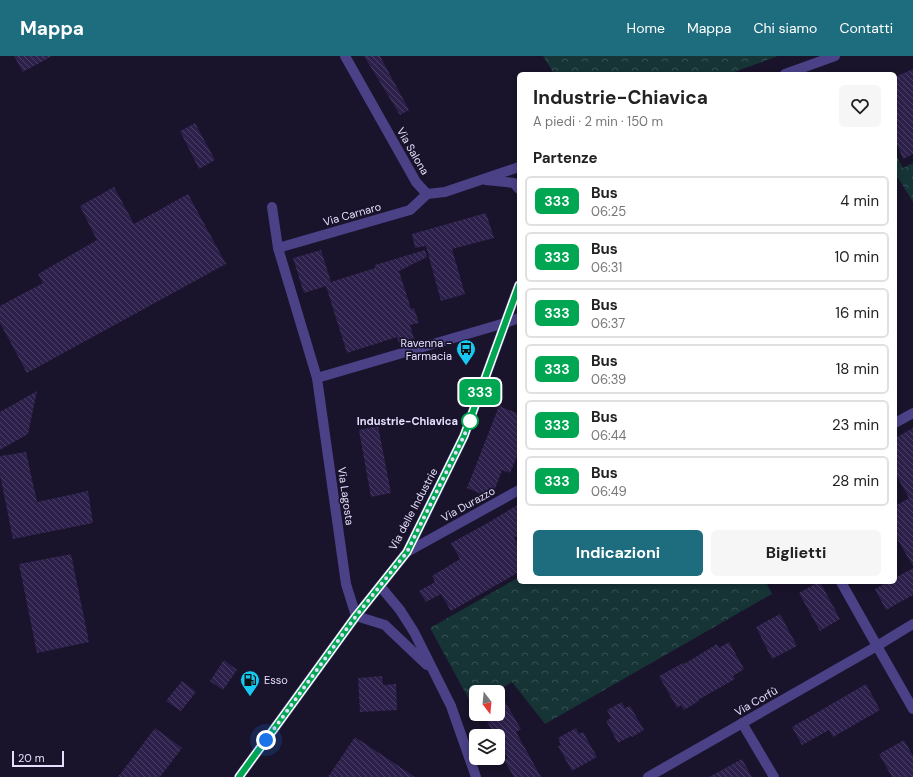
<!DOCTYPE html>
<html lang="it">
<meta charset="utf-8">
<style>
body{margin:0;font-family:"DM Sans",sans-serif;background:#f6f6f6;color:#222;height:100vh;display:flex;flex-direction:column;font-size:15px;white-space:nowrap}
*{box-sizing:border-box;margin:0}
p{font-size:13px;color:#767676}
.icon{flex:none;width:22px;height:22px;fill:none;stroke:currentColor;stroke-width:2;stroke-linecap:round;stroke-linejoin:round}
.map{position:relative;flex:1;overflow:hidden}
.drawer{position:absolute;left:517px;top:16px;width:380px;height:512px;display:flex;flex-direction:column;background:#fff;border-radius:6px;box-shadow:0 2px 6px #0003}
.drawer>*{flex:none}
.badge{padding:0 8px;border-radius:6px;font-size:14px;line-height:26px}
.needle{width:26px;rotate:164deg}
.fabs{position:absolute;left:469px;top:629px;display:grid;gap:8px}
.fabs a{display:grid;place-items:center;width:36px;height:36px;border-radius:6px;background:#fff;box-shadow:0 2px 6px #0003;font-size:20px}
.scale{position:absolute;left:12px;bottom:10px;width:52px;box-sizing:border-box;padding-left:4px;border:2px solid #e5dffd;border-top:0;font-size:11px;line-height:14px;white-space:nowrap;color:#e5dffd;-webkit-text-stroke:3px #19132b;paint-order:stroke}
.you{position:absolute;width:20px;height:20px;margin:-10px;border:3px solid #fff;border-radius:50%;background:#1a73e8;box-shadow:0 0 0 6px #1a73e833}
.map>.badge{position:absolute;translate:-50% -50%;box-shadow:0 0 0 2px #fff}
h2{padding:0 16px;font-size:15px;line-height:36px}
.round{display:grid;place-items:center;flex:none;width:42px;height:42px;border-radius:6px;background:#f6f6f6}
.overview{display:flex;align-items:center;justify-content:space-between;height:68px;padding:0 16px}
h1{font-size:19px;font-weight:700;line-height:30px}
.button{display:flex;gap:8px;margin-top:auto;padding:8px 16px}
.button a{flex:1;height:46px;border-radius:6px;background:#1d6d7f;color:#fff;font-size:16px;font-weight:700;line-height:46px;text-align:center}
.button a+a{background:#f6f6f6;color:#222}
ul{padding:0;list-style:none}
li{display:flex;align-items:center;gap:12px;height:50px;margin:0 8px 6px;padding:0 8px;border:2px solid #e0e0e0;border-radius:6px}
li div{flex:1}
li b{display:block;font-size:15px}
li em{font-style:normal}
li .badge{min-width:44px;font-weight:700;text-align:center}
header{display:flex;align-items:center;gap:24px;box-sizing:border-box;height:56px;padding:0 20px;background:#1d6d7f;color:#fff}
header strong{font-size:19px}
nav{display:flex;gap:22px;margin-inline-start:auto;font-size:14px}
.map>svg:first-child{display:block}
</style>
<header>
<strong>Mappa</strong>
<nav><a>Home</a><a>Mappa</a><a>Chi siamo</a><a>Contatti</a></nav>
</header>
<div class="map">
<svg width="913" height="721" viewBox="0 0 913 721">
<defs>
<pattern id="park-crowns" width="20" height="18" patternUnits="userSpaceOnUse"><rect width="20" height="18" fill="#163335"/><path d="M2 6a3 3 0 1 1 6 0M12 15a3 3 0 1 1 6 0" fill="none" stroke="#385053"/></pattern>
<pattern id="building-back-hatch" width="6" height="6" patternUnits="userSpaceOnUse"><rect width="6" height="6" fill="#2d204b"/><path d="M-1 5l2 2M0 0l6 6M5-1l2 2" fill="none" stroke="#4b4066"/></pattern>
</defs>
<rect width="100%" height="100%" fill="#19132b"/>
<g fill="url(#park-crowns)">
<path d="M543 0H778L729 18H554Z"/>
<path d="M895 97 903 112 913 107V146L895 117Z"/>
<path d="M519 521V526H766L772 538 545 668 512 626 496 636H476V649L473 651 430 572Z"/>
</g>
<g fill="url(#building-back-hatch)">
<path d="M14 0H52L23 16Z"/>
<path d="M364 0H380L409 54 400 59Z"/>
<path d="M913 13V98L903 103 895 83V21Z"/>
<path d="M195 67 215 104 199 113 180 75Z"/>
<path d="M114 131 134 168 188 138 226 208 27 317 0 267V250L43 227 38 218 97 184 80 150Z"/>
<path d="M486 157 494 182 452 193 465 238 441 245 426 190 415 192 412 178Z"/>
<path d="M321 194 331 226 375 212V209L425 194 427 201 399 215 411 253 414 252 419 267 410 269 414 283 399 287 397 281 347 297 326 230 304 237 293 202Z"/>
<path d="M37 335 28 378 0 394V356Z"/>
<path d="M499 350 519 358V396L510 417 502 414 492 441 491 442 467 432Z"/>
<path d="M378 370 391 437 371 441 359 374Z"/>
<path d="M913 372V510L895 479V450L909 442 895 417V382Z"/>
<path d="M26 396 37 446 88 435 93 467 13 483 0 419V400Z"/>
<path d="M519 448V479L514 482 519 491V516L451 555 441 538 426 546 419 535 435 526 432 520 460 503 451 487 484 469Z"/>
<path d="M71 498 89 586 37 597 19 508Z"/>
<path d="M913 512V539L886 554 875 533 888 526H895V522Z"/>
<path d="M818 526H820L840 563 820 575 799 537Z"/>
<path d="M780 558 797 590 772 603 756 571Z"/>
<path d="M729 586 744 613 733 620 735 623 698 644 699 645 684 654 681 649 677 652 659 620 683 607 684 608 717 588 719 592Z"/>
<path d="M224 604 237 614 223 634 210 625Z"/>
<path d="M382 620 383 629 396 628 397 654 360 656 358 622Z"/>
<path d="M182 625 196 636 181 655 166 645Z"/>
<path d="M866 628 880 654 833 681 829 674 802 689 792 671Z"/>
<path d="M498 634 521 673 516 676 541 721H514L504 704 508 702 498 684V680H496L487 666 490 664 486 658H498Z"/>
<path d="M622 646 625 652 630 650 644 674 632 681 631 680 618 687 606 665 611 662 607 654Z"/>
<path d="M155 672 182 692 160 721H118Z"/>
<path d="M576 672 579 678 583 676 597 701 572 715 558 690 561 689 558 682Z"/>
<path d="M355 681 415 721H328Z"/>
<path d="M904 684 913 700V721H892L879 698Z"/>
<path d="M742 703 752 721H709Z"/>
</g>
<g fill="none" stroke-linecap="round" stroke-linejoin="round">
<g stroke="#4a4187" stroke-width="10">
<path d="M345 0 416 126 427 138 445 136 519 111"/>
<path d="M785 18 835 0"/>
<path d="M486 124 514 127 519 133"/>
<path d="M272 151 278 192 317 322 346 528 356 560"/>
<path d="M278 192 410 154 427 138"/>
<path d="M317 322 505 267 519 262"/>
<path d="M895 367 913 357"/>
<path d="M407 496 519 434"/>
<path d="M841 526 877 590 913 653"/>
<path d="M380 530 400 554 414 576 451 650 476 721"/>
<path d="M356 560 385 569 389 573 427 609"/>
<path d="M742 667 774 721"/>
<path d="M239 721 356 560 407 496 464 380 519 229"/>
<path d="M648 721 877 590 913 568"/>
</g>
</g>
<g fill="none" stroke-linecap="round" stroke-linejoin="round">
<g stroke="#fff" stroke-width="9">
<path id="line" d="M239 721 356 560 407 496 464 380 519 229"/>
</g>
<use href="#line" stroke="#00a651" stroke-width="6"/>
<path stroke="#e5dffd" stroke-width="4" stroke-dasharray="0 7.2" d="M266 684 356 560 407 496 464 380 470 365"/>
</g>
<defs>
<g id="bus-pin" transform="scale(1)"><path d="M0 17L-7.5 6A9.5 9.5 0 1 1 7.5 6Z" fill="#17c9f1" stroke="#19132b"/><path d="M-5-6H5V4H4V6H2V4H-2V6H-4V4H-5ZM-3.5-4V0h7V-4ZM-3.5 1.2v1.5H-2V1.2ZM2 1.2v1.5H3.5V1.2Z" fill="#111"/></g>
<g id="fuel-pin" transform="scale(1)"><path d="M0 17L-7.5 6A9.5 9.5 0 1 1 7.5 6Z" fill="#17c9f1" stroke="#19132b"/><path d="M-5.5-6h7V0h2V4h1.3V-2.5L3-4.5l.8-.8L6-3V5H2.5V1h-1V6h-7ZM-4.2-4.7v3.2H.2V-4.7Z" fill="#111"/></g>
</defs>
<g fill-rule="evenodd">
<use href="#bus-pin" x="466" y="293"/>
<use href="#fuel-pin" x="250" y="624"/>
</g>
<circle fill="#fff" stroke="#00a651" stroke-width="2" cx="470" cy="365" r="8"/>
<g text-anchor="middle" stroke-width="3.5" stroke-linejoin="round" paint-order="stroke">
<g font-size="11" fill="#e5dffd" stroke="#19132b">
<text transform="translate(413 95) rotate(60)" y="4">Via Salona</text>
<text transform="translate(352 158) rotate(-16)" y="4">Via Carnaro</text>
<text transform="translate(346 440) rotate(82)" y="4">Via Lagosta</text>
<text transform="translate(468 448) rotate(-29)" y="4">Via Durazzo</text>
<text transform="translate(413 453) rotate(-62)" y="4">Via delle Industrie</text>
<text transform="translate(756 645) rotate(-30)" y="4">Via Corfù</text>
</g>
<g font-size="11" fill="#e5dffd" stroke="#19132b" text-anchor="end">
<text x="452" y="291">Ravenna -<tspan x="452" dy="13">Farmacia</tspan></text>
<text x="264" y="628" text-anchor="start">Esso</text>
</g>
<g font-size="11" font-weight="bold" fill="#e5dffd" stroke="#19132b" text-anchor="end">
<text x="458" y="369">Industrie-Chiavica</text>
</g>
</g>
</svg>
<div class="fabs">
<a><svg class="needle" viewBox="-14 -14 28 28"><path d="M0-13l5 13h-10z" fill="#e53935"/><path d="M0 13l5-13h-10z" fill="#767676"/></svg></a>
<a><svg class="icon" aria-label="layers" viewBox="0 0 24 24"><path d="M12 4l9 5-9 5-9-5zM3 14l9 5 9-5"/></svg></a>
</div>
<div class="scale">20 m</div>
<div class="you" style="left:266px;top:684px"></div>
<b class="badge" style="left:480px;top:336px;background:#00a651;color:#fff">333</b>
<section class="drawer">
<div class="overview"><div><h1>Industrie-Chiavica</h1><p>A piedi · 2 min · 150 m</p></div><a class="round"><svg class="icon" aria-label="heart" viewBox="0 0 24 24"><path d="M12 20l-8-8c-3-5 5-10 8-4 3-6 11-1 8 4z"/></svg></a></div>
<h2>Partenze</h2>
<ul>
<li><span class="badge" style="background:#00a651;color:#fff">333</span><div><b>Bus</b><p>06:25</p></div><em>4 min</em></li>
<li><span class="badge" style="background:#00a651;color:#fff">333</span><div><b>Bus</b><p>06:31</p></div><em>10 min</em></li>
<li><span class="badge" style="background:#00a651;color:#fff">333</span><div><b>Bus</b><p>06:37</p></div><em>16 min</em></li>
<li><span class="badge" style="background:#00a651;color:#fff">333</span><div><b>Bus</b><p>06:39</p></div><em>18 min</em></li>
<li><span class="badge" style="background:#00a651;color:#fff">333</span><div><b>Bus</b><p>06:44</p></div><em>23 min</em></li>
<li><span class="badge" style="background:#00a651;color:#fff">333</span><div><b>Bus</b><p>06:49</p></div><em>28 min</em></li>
</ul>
<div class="button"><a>Indicazioni</a><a>Biglietti</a></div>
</section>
</div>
